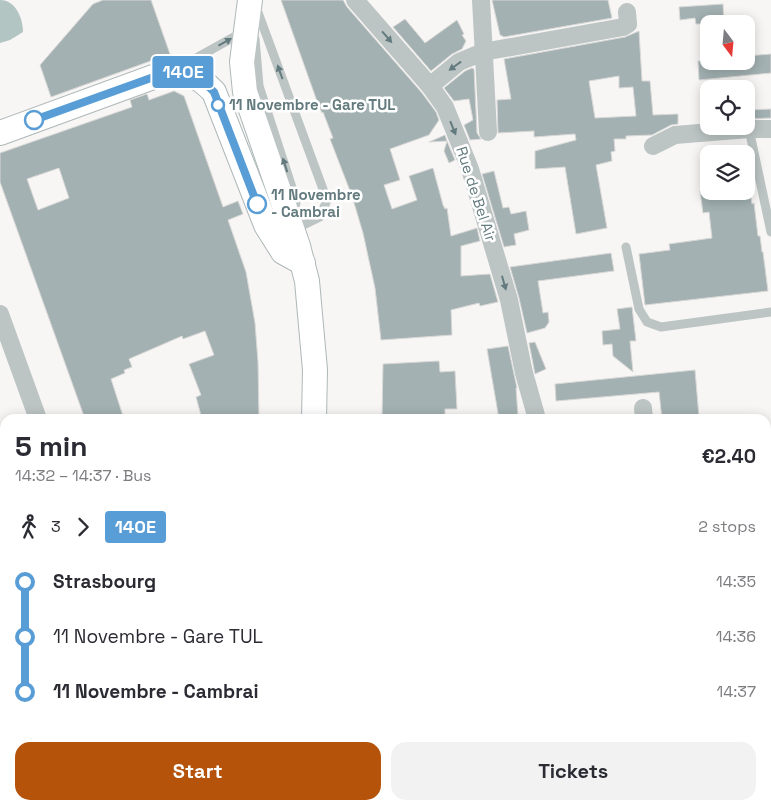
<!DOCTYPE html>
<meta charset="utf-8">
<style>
body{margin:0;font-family:"Space Grotesk",sans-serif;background:#f2f2f3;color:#2b2b33;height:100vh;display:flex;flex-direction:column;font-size:19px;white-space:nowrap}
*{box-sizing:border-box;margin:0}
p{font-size:16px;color:#7c7c81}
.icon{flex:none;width:28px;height:28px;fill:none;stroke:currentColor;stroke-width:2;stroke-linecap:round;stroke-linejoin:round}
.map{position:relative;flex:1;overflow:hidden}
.drawer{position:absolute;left:0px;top:414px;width:771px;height:396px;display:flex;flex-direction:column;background:#fff;border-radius:15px 15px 0 0;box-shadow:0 2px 12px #0003}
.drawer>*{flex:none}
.badge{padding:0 10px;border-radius:4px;font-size:18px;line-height:32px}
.needle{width:32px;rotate:164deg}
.buttons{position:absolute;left:700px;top:15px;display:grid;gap:10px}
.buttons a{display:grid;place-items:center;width:55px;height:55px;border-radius:10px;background:#fff;box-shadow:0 2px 12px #0003;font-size:25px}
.map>.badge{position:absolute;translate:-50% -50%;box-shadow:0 0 0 2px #fff}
.legs{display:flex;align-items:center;gap:8px;height:55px;padding:0 15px;font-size:16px}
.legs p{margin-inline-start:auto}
.overview{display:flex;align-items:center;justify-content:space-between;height:85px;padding:0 15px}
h1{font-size:28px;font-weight:600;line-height:38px}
.button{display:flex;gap:10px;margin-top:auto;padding:10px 15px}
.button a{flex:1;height:58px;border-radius:15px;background:#b45309;color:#fff;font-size:20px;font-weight:600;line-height:58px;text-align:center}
.button a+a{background:#f2f2f3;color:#2b2b33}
ul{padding:0 15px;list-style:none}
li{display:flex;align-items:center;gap:18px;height:55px;font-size:19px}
li i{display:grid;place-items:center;width:8px;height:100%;margin:0 6px;background:currentColor}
li i::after{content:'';width:12px;height:12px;margin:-6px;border:4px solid;border-radius:50%;background:#fff}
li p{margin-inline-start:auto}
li:first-child i{background:linear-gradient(#0000 50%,currentColor 0)}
li:last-child i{background:linear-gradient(currentColor 50%,#0000 0)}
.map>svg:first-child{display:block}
</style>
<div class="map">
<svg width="771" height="809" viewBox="0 0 771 809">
<rect width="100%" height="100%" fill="#f7f6f4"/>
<path fill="#dadcd4" d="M148 805H296V809H149Z"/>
<g fill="#b3c5c3">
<path d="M0 0C16 0 23 19 23 32L10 40 0 43Z"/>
<path d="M0 534 5 551V805H136L137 809H0Z"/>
</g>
<g fill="#a3b1b2" stroke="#d9d8d7" fill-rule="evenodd">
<path d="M103 0H151L170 54 51 97 40 65 93 4Z"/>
<path d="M281 0H343L347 7 422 93 436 112 439 120 429 135 390 149 400 180 384 185 392 209 417 200 409 176 433 168 443 205 445 209 447 208 451 236 477 228 480 241 461 246V276L490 274 498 302 480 306 479 303 451 310 452 335 381 340 375 288 363 233 352 196 330 139 333 138 323 112 322 113 318 104Z"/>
<path d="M492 0H608L612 18 504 37 500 35Z"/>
<path d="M723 4 724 24H696L695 18 680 20 679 7Z"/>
<path d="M405 19 425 43 457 20 464 34 462 35 466 41 462 49 452 54 431 71 393 27Z"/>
<path d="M639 31 642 81H650L653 115 678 114V124L671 125 652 135 626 136V139H614L615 151 611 152 612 161 596 165 607 228 576 234 565 167 535 169V151L576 140 575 134 534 137V131L498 133 497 100 511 99 504 59 625 37ZM619 76V88L633 87 636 116 595 118 589 81Z"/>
<path d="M771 54V73L699 80 698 61H746V56Z"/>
<path d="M472 68 474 69 477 133 481 139 470 140 464 125 473 120 469 99 454 101 444 88 465 71Z"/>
<path d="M174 91 184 96 223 207 238 201 243 214 228 220 246 272 255 323 258 362 259 419H202L196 397 201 395 189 364 214 355 205 331 183 339 182 336 129 359 132 367 124 370 125 373 111 379 124 419H85L0 182V153L132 107 130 100 147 94 149 100ZM59 168 69 198 38 210 27 179Z"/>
<path d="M771 109V118L746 119V110Z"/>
<path d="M445 135 447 141 429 142Z"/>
<path d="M447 141 455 160 449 163 444 151Z"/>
<path d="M494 171 503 208 509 207 511 214 526 211 529 230 514 234 516 245 504 247 482 174Z"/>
<path d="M700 191H750L752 204 754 203 758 236H760L762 252H763L768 291 645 305 639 254 670 250 669 244 712 238 709 212 703 213Z"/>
<path d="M611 253 614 271 538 281 543 313 548 312 549 322 545 328 527 333 519 298 510 267Z"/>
<path d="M632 307 636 341H630L633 372 613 356 612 344 603 345 602 331 620 329 617 309Z"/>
<path d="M535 342 546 369 535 374 529 343Z"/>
<path d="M508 346 517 388H516L518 416 517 417V419H499L487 349Z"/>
<path d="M439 361 440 372 455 371 457 409H445V419H382L383 364Z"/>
<path d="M695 370 699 417 662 419 659 392 556 401 555 384Z"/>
</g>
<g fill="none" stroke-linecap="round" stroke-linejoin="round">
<g stroke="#aeb8b9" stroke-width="26">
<g id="secondary">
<path d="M250 0 242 62 245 92 298 246 307 281 315 370 314 419"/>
<path d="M0 133 175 69C195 76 199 77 214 92L266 225 283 252 303 263"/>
<path d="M0 639 5 637"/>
<path d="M313 809V805"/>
</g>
</g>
<g stroke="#bcc4c4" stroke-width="9">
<path d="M256 7 327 200 320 217 293 230"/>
<path d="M255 39 259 86 296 200 295 215"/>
<path d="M180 67 243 32"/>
<path d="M749 129 771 232"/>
<path d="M626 247 639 309 647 322 661 327 771 312"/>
</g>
<g stroke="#bcc4c4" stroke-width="18">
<path d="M355 0 430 86 445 107 470 169 509 300 524 373 537 419"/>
<path d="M481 0 488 132"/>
<path d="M430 86 459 62 483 52 623 27 628 24 627 12"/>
<path d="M653 146 675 135 749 129H771"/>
<path d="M0 314 38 419"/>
<path d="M643 408 644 419"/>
<path d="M766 621 771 620"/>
<path d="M377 805V809"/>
<path d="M698 805 701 809"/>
<path d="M570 809 571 805"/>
</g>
<use href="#secondary" stroke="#fff" stroke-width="24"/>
</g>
<defs><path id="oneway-solid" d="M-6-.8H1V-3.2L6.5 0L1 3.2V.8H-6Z" transform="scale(1.25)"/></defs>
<g fill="#637b7e">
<use href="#oneway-solid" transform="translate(387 37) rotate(49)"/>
<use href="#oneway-solid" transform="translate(225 42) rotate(-29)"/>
<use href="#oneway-solid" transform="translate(455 66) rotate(144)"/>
<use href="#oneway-solid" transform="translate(280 72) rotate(-110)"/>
<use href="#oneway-solid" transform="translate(453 128) rotate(68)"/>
<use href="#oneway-solid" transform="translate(285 165) rotate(-108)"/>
<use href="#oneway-solid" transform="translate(504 283) rotate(74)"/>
</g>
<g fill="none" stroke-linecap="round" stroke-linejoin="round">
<g stroke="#fff" stroke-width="11">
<path id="line-1" d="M34 120 176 69C195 76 199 77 214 92L257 204"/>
</g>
<use href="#line-1" stroke="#589dd6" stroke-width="8"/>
</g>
<g fill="#fff" stroke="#589dd6" stroke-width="2.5">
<circle cx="218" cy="105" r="6"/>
<circle cx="34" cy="120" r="9"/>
<circle cx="257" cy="204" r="9"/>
</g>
<g text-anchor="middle" stroke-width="5" stroke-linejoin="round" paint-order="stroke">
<g font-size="15" font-weight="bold" fill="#637b7e" stroke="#fff" text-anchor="start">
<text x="229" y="110">11 Novembre - Gare TUL</text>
<text x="271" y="200">11 Novembre<tspan x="271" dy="17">- Cambrai</tspan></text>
</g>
<g font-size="15" fill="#637b7e" stroke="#fff">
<text transform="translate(476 194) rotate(72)" y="5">Rue de Bel Air</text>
</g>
</g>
</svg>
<div class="buttons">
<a><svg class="needle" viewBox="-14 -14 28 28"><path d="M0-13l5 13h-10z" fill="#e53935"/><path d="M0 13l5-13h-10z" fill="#7c7c81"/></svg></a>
<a><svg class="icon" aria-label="locate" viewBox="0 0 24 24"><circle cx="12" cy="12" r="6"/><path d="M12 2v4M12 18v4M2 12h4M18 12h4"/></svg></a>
<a><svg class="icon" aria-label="layers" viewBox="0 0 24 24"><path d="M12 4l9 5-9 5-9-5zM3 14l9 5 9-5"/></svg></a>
</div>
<b class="badge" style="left:183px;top:72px;background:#589dd6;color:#fff">140E</b>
<section class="drawer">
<div class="overview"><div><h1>5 min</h1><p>14:32 – 14:37 · Bus</p></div><b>€2.40</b></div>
<div class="legs"><svg class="icon" aria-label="walk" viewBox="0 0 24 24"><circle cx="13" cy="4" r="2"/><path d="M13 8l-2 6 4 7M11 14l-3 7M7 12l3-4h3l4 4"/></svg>3<svg class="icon" aria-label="forward" viewBox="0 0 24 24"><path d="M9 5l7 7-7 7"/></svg><b class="badge" style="background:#589dd6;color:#fff">140E</b><p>2 stops</p></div>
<ul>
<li><i style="color:#589dd6"></i><b>Strasbourg</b><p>14:35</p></li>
<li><i style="color:#589dd6"></i><span>11 Novembre - Gare TUL</span><p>14:36</p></li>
<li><i style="color:#589dd6"></i><b>11 Novembre - Cambrai</b><p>14:37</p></li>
</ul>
<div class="button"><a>Start</a><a>Tickets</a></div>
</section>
</div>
